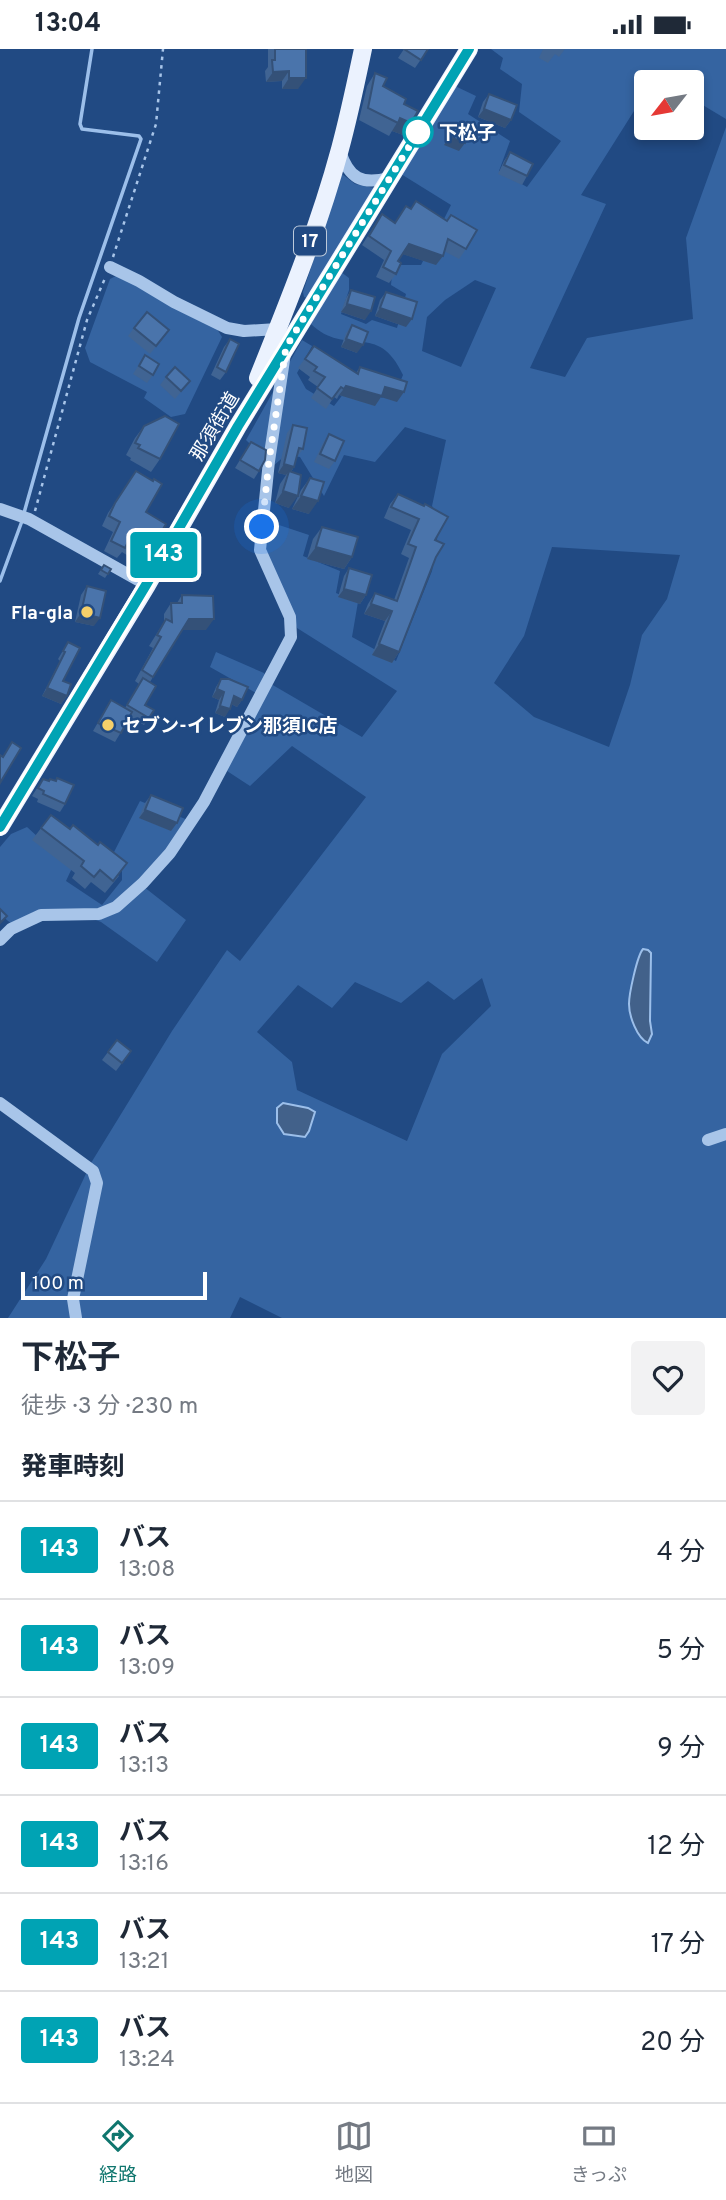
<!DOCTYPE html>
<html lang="ja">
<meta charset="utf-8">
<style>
body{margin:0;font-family:Overpass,"Noto Sans JP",sans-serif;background:#f2f2f3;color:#1f2937;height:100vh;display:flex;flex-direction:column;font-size:26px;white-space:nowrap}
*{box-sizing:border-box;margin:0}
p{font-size:23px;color:#747a83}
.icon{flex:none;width:38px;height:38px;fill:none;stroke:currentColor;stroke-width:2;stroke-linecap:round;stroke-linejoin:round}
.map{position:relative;height:1269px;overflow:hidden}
.drawer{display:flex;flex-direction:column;background:#fff;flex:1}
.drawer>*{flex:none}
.badge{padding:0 14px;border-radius:5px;font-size:24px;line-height:46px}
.needle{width:46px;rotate:239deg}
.tools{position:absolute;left:634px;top:21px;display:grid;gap:14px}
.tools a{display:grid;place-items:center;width:70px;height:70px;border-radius:7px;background:#fff;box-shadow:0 4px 10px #0003;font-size:35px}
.scale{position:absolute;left:21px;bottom:18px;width:186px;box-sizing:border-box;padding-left:7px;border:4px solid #fff;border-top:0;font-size:19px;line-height:24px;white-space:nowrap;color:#fff;-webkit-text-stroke:5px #214a83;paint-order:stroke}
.you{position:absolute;width:35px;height:35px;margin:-18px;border:5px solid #fff;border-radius:50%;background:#1a73e8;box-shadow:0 0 0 10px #1a73e833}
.map>.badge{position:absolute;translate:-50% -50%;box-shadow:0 0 0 4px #fff}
h2{padding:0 21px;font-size:26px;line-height:63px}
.round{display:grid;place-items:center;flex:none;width:74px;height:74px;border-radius:7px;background:#f2f2f3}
.head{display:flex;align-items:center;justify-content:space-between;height:119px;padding:0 21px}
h1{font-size:33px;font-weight:700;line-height:52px}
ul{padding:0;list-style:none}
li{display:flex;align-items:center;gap:21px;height:98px;padding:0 21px;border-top:2px solid #e0e1e3}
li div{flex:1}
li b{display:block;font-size:26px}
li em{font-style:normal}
li .badge{min-width:77px;font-weight:700;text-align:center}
.status{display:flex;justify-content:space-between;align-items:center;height:49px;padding:0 35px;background:#fff;direction:ltr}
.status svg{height:19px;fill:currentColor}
.dock{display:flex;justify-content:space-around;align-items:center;height:98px;border-top:2px solid #e0e1e3;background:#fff;font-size:19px;color:#747a83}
.dock a{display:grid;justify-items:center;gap:4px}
.dock .active{color:#0f766e}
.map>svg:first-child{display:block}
</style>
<div class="status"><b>13:04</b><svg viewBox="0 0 49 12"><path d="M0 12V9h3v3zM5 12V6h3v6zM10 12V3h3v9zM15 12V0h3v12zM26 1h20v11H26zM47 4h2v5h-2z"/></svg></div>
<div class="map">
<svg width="726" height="1269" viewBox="0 0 726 1269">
<rect width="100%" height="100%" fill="#214a83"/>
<g fill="#3564a1" fill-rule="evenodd">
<path d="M491 0H726V70L691 49V33H646V43L581 146 606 155 530 319 565 328 587 289 693 270 686 189 726 78V1269H282L240 1248 230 1269H8L46 1210 91 1114 172 982 227 901 240 912 366 748 292 697 250 737 227 722 233 703 263 648 210 618 216 603 264 624 271 635 362 688 397 642 297 579 264 500 267 472 309 486 303 507 340 522 336 544 358 553 352 588 396 612 432 522 440 471 432 457 446 391 405 378 375 413 344 406 324 447 300 408 286 406 273 417 246 391 302 291 312 297 297 324 306 340 334 357 344 344 393 350 403 326C378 271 346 309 311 275L341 223 349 229V241L341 265 366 275 372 271 397 279 406 245 391 236 393 216H421L451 156 401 125 455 37 476 47 468 65 510 92 499 122 527 138 561 92 519 63 522 35 500 20 503 9ZM475 231 496 239 461 318 422 302 427 268 445 251ZM552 498 680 506 667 550 642 586 630 636 609 698 534 668 494 634 524 587ZM482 929 491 957 442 1005 407 1092 297 1041 292 1013 257 983 298 936 332 959 355 933 401 954 428 932 454 951Z"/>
<path d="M342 125 355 135 374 139 307 249 304 248 303 243Z"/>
<path d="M118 226 217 280 222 288 185 365 171 368 144 349 147 343 90 313 85 299 110 230Z"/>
<path d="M140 752 188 771 168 803 139 834 186 871 157 913 101 873 83 866H41L15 878 0 865V798L11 785 27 778 72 819 66 832 102 856 122 831V813L113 805Z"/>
</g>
<g fill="#42618a" stroke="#9cbfea" stroke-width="2">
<path d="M643 900 648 901 651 904 650 972 652 985 648 994C637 989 629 967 629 955 629 945 637 907 643 900Z"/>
<path d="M283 1054 308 1059 315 1063 309 1082 305 1088 284 1085 277 1074V1059Z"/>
</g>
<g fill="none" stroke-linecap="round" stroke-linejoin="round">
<g stroke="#9cbfea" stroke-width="3.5">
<path d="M24 464 79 269 141 90 139 87 82 80 80 75 92 0"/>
<path d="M0 532 22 472"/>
</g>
<g stroke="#a8c5e9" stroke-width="2.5" stroke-dasharray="3.5 5" stroke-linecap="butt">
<path d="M113 208 156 75 163 0"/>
<path d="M35 462 87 271 106 227"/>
</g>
<g stroke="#a8c5e9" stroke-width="12">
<path d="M340 102C349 130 362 136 389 129"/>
<path d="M110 218 139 232 174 253 227 279 244 282 277 280"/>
<path d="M0 460 29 470 147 536"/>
<path d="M0 891 11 880 41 866 99 865 116 858 143 834 170 804 204 753 291 588 290 568 260 501 269 412 285 304"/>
<path d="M0 1054 93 1122 97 1134 73 1250 76 1269"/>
<path d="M708 1091 726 1085"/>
</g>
<g stroke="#ebf2fe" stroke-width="18">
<path d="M258 329C288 254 319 178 340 100 349 67 356 33 363 0"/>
<path d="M0 778 147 536 238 377 469 0"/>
</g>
</g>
<g fill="#406493">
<path d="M268 0H306L298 40H282V32L266 33 265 22 268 18Z"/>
<path d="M404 0H428L415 19 398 9Z"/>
<path d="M543 0H565L559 8 555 5 548 14 539 9Z"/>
<path d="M375 24 383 37 404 55 403 86 392 82 389 87 359 71 367 37Z"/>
<path d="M489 45 511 71 505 79 478 68 483 53Z"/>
<path d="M454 77 459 102 444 96 448 85Z"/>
<path d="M510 103 527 127 522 136 498 125 504 112Z"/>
<path d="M411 160 447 172 451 166 466 200 459 210 444 202 443 207 436 216 403 205 398 212 396 225 389 234 376 228 384 211 362 196 382 165 395 174Z"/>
<path d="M351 241 365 271 341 263 346 249Z"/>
<path d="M386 243 406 278 375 267 380 251Z"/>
<path d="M352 276 357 304 341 298 346 284Z"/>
<path d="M134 279 169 281 150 305 128 287Z"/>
<path d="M230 290 226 323 220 331 211 326 224 298Z"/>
<path d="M314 297 356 324 360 318 397 353 381 348 375 357 339 346 337 350 334 348 326 360 311 349 318 338 308 331 310 328 298 319Z"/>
<path d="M145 306 153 326 147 334 133 325Z"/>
<path d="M166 328 190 332 175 350 160 336Z"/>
<path d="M293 376 303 400 297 408 294 418 291 423 289 459 275 454 280 435 286 426 278 424 287 384Z"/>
<path d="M144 377 160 410 151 423 130 411 131 409 126 406 135 389Z"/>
<path d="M329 385 335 412 329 420 314 413 323 394Z"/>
<path d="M251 393 259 422 254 430 235 419Z"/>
<path d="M136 422 146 463 148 505 141 515 122 503 117 509 104 502 113 483 102 477 108 464Z"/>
<path d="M310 429 309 465 292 460 301 441Z"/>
<path d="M398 445 435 491 436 508 399 603 392 614 372 606 385 572 364 565 368 555 375 544 394 551 409 509 401 505 411 481 384 469 390 455Z"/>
<path d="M322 478 352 508 344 520 307 510 313 490Z"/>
<path d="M104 516 111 520 105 529 98 525Z"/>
<path d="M349 519 366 546 360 555 338 548 344 527Z"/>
<path d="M87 537 94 577 75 573 81 546Z"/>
<path d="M182 546 206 581H182L150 633 145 656 149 669 144 676 130 668 115 693 93 682 111 651 125 659 139 635 135 632 153 599 149 597 164 573V565L171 554H177Z"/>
<path d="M68 593 63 632 67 647 61 655 42 647 60 612 58 610Z"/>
<path d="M221 630 242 651 237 658 231 655 225 668 215 664 219 651 212 648 216 638Z"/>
<path d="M57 729 65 755 60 763 37 753 38 750 32 747 43 730 48 732H55Z"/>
<path d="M151 746 171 782 139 769 145 754Z"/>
<path d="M51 766 119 827 105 844 91 833 85 840 72 829 75 824 32 791Z"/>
<path d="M117 991 131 1002 116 1022 102 1011Z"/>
</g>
<g fill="#345178">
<path d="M289 22 282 32 266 33 273 23Z"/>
<path d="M289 29H306L298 40H282Z"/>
<path d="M484 60 511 71 505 79 478 68Z"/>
<path d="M400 69 411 74 403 86 392 82Z"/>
<path d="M450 88 465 94 459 102 444 96Z"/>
<path d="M409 195 443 207 436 216 402 205Z"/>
<path d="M347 255 371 262 365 271 341 263Z"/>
<path d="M380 259 412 270 406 278 375 267Z"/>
<path d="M346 290 363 296 357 304 341 298Z"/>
<path d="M346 337 385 338 404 343 397 353 381 348 375 357 339 346Z"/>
<path d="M284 415 294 418 288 427 289 422 286 426 278 424Z"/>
<path d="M283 442 298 447 289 459 275 454Z"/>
<path d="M301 447 318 452 309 465 292 460Z"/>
<path d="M316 498 352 508 344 520 307 510Z"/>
<path d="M344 540 366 546 360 555 338 548Z"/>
<path d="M371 555 392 562 385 572 364 565Z"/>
<path d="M81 564 100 569 94 577 75 573Z"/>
<path d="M189 570H214L206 581H181Z"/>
<path d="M379 595 399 603 392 614 372 606Z"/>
<path d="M47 639 67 647 61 655 42 647Z"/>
<path d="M217 640 224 643 219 651 212 648Z"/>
<path d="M234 647 242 651 237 658 229 654Z"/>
<path d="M220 657 230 660 225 668 215 664Z"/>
<path d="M145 761 177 774 171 782 139 769Z"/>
</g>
<g fill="#4a74ab" stroke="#345178" stroke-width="2">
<path d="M275 0H306V29H289V22L273 23 272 11H275Z"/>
<path d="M404 0H428L421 11Z"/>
<path d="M375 24 387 29 383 37 406 50 404 55 418 62 411 74 400 69 398 74 368 59Z"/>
<path d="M489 45 517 56 511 71 484 60Z"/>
<path d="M454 77 469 83 465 94 450 88Z"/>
<path d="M510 103 533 115 527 127 504 116Z"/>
<path d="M416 152 447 172 451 166 477 181 466 200 448 190 443 207 409 195 398 212 401 214 396 225 383 218 391 202 369 187 382 165 395 174 406 157 411 160Z"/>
<path d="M351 241 375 248 371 262 347 255Z"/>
<path d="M386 243 417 253 412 270 380 259Z"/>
<path d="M147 263 169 281 156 297 134 279Z"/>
<path d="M352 276 368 283 363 296 346 290Z"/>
<path d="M230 290 239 295 226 323 217 318Z"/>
<path d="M314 297 358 325 360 318 407 333 404 343 385 338 382 347 346 337 344 340 341 338 332 350 317 339 325 328 314 322 317 318 305 310Z"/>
<path d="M145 306 159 315 153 326 139 317Z"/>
<path d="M175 318 190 332 181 342 166 328Z"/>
<path d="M165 367 179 375 160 410 138 399 140 396 135 394 144 377Z"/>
<path d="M293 376 307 379 303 400 299 399 294 418 284 415Z"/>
<path d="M329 385 344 392 335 412 320 405Z"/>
<path d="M251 393 266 401 265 411 259 422 240 411Z"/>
<path d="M136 422 153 432 154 430 162 435 146 463 166 475 148 505 128 493 125 499 111 492 120 473 109 467 115 454Z"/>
<path d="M289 422 301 426 298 447 283 442Z"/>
<path d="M310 429 324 433 318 452 301 447Z"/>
<path d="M398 445 424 457 425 455 448 468 435 491 444 495 436 508 399 603 379 595 392 562 371 555 375 544 397 552 416 498 408 495 419 470 391 458Z"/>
<path d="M322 478 358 488 352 508 316 498Z"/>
<path d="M104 516 111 520 108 525 101 521Z"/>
<path d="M349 519 372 526 366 546 344 540Z"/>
<path d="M87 537 106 542 100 569 81 564Z"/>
<path d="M182 546 213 547 214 570H189L153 628 142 621 161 588 157 586 166 570 172 573 171 554H182Z"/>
<path d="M68 593 80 599 63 632 71 635 67 647 47 639 65 603 63 602Z"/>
<path d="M143 629 156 637 145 656 154 661 149 669 127 656Z"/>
<path d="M221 630H229L248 638 242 651 234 647 230 660 220 657 224 643 217 640Z"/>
<path d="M111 651 132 663 121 684 98 674Z"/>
<path d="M12 693 21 699 0 734V706L3 708Z"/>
<path d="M57 729 74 736 65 755 43 745 44 742 38 739 43 730 49 732 50 730 56 732Z"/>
<path d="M151 746 183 759 177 774 145 761Z"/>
<path d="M51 766 70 780 73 776 98 796 100 793 127 814 113 832 100 821 94 828 81 817 84 812 41 779Z"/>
<path d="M0 860 7 867 0 874Z"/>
<path d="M117 991 131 1002 122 1014 108 1003Z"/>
</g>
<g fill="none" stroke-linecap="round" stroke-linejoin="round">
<g stroke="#fff" stroke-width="16">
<path id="line" d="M0 778 146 536 238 377 469 0"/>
</g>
<use href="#line" stroke="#00a3b4" stroke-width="10"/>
<path stroke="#fff" stroke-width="7" stroke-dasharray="0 12.6" d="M262 478 269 412 286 298 418 83"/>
</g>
<circle fill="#fff" stroke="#00a3b4" stroke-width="3.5" cx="418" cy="83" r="14"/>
<g fill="#f5cf6a" stroke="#214a83" stroke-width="2.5">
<circle cx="87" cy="563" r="7"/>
<circle cx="108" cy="676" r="7"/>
</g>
<g text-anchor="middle" stroke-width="5" stroke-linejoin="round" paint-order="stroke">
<rect fill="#214a83" stroke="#bcc9da" stroke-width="2" x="294" y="177.5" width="32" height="29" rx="5"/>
<g font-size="18" font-weight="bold" fill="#fff">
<text x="310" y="198">17</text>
</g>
<g font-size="19" font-weight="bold" fill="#fff" stroke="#214a83" text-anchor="start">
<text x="439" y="90">下松子</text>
</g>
<g font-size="19" fill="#fff" stroke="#214a83">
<text transform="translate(214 377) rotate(-59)" y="7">那須街道</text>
</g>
<g font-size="19" font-weight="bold" fill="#fff" stroke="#214a83" text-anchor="end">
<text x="73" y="570">Fla-gla</text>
<text x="122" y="683" text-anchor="start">セブン-イレブン那須IC店</text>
</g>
</g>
</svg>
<div class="tools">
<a><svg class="needle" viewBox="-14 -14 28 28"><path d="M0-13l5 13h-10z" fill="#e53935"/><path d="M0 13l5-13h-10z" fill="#747a83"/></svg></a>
</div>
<div class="scale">100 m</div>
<div class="you" style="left:262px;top:478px"></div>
<b class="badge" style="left:164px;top:506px;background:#00a3b4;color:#fff">143</b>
</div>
<section class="drawer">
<div class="head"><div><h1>下松子</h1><p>徒歩 · 3 分 · 230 m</p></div><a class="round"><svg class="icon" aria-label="heart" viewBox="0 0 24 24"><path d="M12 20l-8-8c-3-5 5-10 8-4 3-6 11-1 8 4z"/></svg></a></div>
<h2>発車時刻</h2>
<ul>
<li><span class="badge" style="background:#00a3b4;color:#fff">143</span><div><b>バス</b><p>13:08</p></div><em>4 分</em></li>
<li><span class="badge" style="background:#00a3b4;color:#fff">143</span><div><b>バス</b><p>13:09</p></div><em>5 分</em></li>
<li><span class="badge" style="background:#00a3b4;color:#fff">143</span><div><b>バス</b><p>13:13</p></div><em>9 分</em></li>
<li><span class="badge" style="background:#00a3b4;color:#fff">143</span><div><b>バス</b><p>13:16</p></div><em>12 分</em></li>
<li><span class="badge" style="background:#00a3b4;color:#fff">143</span><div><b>バス</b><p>13:21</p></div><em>17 分</em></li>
<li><span class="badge" style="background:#00a3b4;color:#fff">143</span><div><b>バス</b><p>13:24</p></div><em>20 分</em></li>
</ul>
</section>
<nav class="dock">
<a class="active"><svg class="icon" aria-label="directions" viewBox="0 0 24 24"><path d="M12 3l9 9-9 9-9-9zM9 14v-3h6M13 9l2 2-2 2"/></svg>経路</a>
<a><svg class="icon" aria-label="map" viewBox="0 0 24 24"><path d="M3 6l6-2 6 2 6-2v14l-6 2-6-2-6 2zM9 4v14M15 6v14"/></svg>地図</a>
<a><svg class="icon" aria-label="tickets" viewBox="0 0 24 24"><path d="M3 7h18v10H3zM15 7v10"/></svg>きっぷ</a>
</nav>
